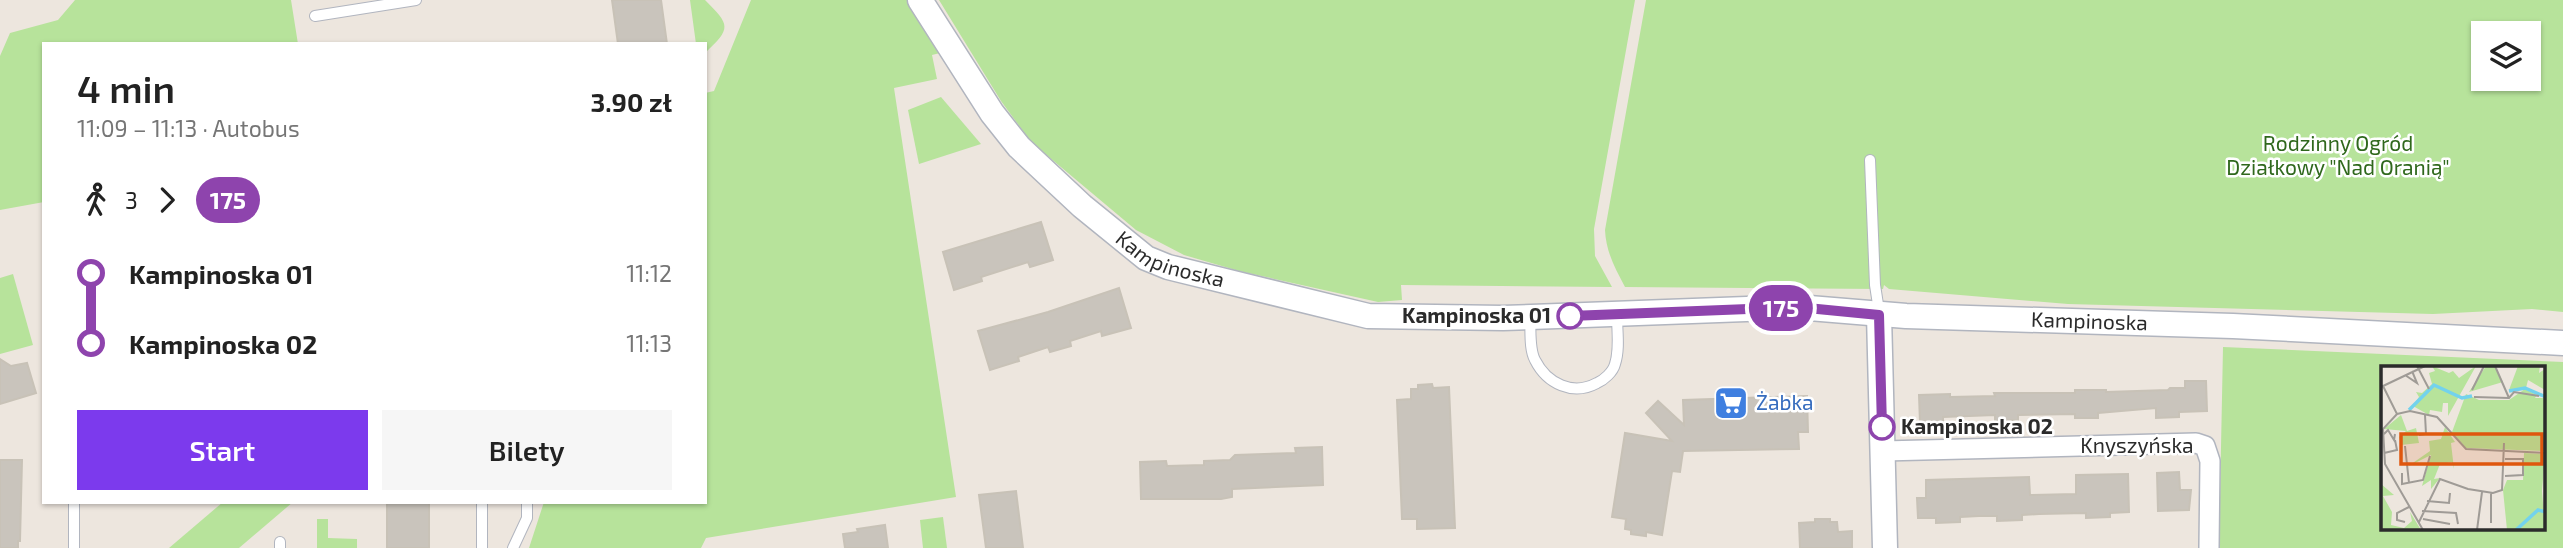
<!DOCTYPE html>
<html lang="pl">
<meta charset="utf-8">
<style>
body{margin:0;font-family:"Exo 2",sans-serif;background:#f6f6f6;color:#222;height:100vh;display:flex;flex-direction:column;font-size:26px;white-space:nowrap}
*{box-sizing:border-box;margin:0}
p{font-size:23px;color:#767676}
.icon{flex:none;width:38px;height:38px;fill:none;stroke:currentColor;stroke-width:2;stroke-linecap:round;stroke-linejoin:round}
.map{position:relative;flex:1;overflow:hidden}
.side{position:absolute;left:42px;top:42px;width:665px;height:462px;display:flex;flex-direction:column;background:#fff;border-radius:0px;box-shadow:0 2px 5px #0004}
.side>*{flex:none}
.badge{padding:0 14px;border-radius:23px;font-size:24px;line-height:46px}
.controls{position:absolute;left:2471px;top:21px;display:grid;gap:14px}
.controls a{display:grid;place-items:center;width:70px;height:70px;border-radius:0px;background:#fff;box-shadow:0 2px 5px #0004;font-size:35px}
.map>.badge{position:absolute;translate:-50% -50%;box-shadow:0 0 0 4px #fff}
.legs{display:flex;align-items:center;gap:10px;height:77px;padding:0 35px;font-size:23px}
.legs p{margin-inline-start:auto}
.summary{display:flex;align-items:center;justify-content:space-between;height:119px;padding:0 35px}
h1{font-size:38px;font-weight:600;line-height:52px}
.action{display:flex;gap:14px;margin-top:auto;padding:14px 35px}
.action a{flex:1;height:80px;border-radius:0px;background:#7c3aed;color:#fff;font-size:28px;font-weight:600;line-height:80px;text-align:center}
.action a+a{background:#f6f6f6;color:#222}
ul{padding:0 35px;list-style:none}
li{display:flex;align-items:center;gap:24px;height:70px;font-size:26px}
li i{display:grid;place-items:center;width:10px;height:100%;margin:0 9px;background:currentColor}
li i::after{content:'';width:18px;height:18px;margin:-9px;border:5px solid;border-radius:50%;background:#fff}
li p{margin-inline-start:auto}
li:first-child i{background:linear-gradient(#0000 50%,currentColor 0)}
li:last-child i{background:linear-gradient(currentColor 50%,#0000 0)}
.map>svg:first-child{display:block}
</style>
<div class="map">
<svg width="2563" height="548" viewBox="0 0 2563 548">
<rect width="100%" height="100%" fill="#ede6de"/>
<g fill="#b7e39b" fill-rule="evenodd">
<path d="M75 0H291L298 44H44V202L0 210V56L10 33 58 20Z"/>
<path d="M690 0H705C730 25 732 28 705 53V44H696Z"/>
<path d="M751 0H907L940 53 932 55 937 79 894 88 956 497 706 538 701 548H529L544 502H705V93L714 91Z"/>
<path d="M939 0H1635L1594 229 1595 256 1612 287 1401 285 1402 300 1378 302 1239 271 1184 255 1136 230 1031 142 1001 101Z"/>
<path d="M1646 0H2563V312L2532 309 2433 314 2068 304 1889 289 1884 285 1883 289 1625 287C1615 268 1606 252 1605 230ZM2483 33H2529V79H2483Z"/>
<path d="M941 97 981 144 919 164 908 110Z"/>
<path d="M13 274 33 345 0 354V278Z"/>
<path d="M2223 347 2563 362V548H2219ZM2383 368H2544V529H2383Z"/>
<path d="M223 502H293L239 548H169Z"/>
<path d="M943 517 947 548H923L920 520Z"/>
<path d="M317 519H328V538L357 539V548H317Z"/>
</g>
<g fill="#c9c4bc" stroke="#c8c2b7" stroke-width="2">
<path d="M612 0H661L667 44H618Z"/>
<path d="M1041 222 1053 260 1030 267 1028 262 981 277 982 281 954 290 943 252Z"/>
<path d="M1119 288 1131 328 1102 336 1101 331 1070 341 1071 346 1050 352 1048 347 1018 357 1019 361 990 370 978 331 1048 312Z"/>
<path d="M0 359 11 366 27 363 36 393 0 404Z"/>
<path d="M2185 381H2206L2207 411 2179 412V417L2156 418V408L2098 413V418H2075V414L2018 415V420L1995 421V415L1943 417V422L1920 423 1919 395 1950 394V397L1995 396 1994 393H2075V390H2106V392L2168 390 2170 388H2185Z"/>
<path d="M1432 384 1433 388 1449 387 1455 528 1417 529V519H1402L1397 400 1411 399V389H1418V385Z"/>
<path d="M1807 396 1808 432H1798L1799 449 1683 451 1680 472 1672 471 1662 535 1646 532V536L1631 534V530L1625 529 1626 519 1612 517 1625 433 1672 441 1646 413 1658 401 1684 425 1683 400Z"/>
<path d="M1322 447 1323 485 1232 489V497L1221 499H1141L1140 462 1166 461 1167 466 1204 465V461L1230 460 1235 455 1296 453 1295 448Z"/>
<path d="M0 460H22L20 541H18V548H0Z"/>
<path d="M2179 472 2180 490H2191L2189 510 2158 511 2157 473Z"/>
<path d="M2128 474 2129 512 2110 513V517L2086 518V513L2039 514 2022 515V520L1997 521V516H1979L1960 517V522L1936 523V518H1918L1917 498H1926V480L2029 477 2030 495 2076 494V475Z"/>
<path d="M1016 491 1023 548H986L979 495Z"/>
<rect x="387" y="502" width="42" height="46"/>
<path d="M1815 519H1830V522H1837L1838 532 1852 531V548H1800L1799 523 1815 522Z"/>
<path d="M885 525 888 548H845L843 534 858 532 857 529Z"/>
</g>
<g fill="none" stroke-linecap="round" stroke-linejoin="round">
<g stroke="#b1b5bf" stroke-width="12">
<g id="service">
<path d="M315 16 416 0"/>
<path d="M1870 160 1875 285 1879 311"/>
<path d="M1530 318C1531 331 1529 349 1535 360 1547 384 1573 396 1597 383 1604 380 1613 372 1615 364 1620 349 1617 331 1617 316"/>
<path d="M74 548V502"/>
<path d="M280 548V542"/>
<path d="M482 548V502"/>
<path d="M513 548 527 518V502"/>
</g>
</g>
<g stroke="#b1b5bf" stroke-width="22">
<path id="minor" d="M1883 451 2196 443 2205 446 2210 461 2209 548"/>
</g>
<g stroke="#b1b5bf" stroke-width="27">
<g id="tertiary">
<path id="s1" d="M920 0 992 113 1019 147 1082 206 1146 258 1168 267 1368 316 1503 318 1797 307 1906 316 2233 326 2563 343"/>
<path d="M1879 315 1885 548"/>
</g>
</g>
<use href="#service" stroke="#fff" stroke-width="10"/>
<use href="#minor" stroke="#fff" stroke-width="19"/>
<use href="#tertiary" stroke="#fff" stroke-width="24"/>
</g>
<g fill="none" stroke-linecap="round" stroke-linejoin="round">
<g stroke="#fff" stroke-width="16">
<path id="line-1" d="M1570 316 1797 307 1879 315 1882 427"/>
</g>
<use href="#line-1" stroke="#8e44ad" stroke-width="10"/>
</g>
<defs>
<g id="supermarket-square" transform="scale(1.75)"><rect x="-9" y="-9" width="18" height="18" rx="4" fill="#3f7fe0" stroke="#fff"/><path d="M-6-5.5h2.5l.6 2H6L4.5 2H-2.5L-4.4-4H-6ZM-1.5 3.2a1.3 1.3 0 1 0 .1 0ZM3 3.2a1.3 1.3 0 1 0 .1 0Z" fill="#fff"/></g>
</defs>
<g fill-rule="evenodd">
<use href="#supermarket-square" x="1731" y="403"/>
</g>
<g fill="#fff" stroke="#8e44ad" stroke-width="3.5">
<circle cx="1570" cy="316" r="12"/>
<circle cx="1882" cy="427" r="12"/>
</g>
<g text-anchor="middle" stroke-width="5" stroke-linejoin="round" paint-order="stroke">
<g font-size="21" fill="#2f681c" stroke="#fff">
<text x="2338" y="151">Rodzinny Ogród<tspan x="2338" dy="24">Działkowy "Nad Oranią"</tspan></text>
</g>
<g font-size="21" fill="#2b2b2b" stroke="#fff">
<text dy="7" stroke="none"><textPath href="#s1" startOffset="369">Kampinoska</textPath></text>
<text dy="7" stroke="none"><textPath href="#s1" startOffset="1298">Kampinoska</textPath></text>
<text x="2137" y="453">Knyszyńska</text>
</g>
<g font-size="21" font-weight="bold" fill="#2b2b2b" stroke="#fff" text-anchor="end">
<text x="1551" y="323">Kampinoska 01</text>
<text x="1901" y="434" text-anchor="start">Kampinoska 02</text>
</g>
<g font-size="21" fill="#366cbe" stroke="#fff" text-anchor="start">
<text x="1756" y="410">Żabka</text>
</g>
</g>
<g transform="translate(2381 366)">
<rect width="164" height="164" fill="#ede6de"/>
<path d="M51 0 68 7 72 5 78 12 95 0 67 50V37H62L61 46 49 44 48 49 32 40 38 31 35 26 41 27 51 18 48 7 54 5ZM105 0H114L122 16 88 26ZM137 0H159L158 7 164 3V24L147 14 145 22 128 24ZM144 23 156 29 154 32H164V85L85 82 71 66 85 28 98 34H128ZM20 49 26 65 35 62 38 77 20 79 18 71 25 65 3 63ZM64 61 74 76 70 77 73 103 71 96 59 98 53 113 59 112 50 123V114L41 120 50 89 26 101 49 85 48 75 60 73ZM143 87 164 88 161 125 164 164H126L122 124 126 114H142ZM0 118 13 129 2 130 11 146 10 159 23 162 31 155 29 146 40 164H0Z" fill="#b7e39b"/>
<path fill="none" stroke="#73d2ed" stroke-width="3.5" d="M128 25 144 22 165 31M28 44 53 19 81 32 91 30M135 164 157 144 165 146"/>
<path fill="none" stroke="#9f9b96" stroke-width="2" d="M36 0 48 23M114 0 128 32M24 9 36 17 31 5M2 20 16 48 2 63 4 98 42 164M0 21 44 0M91 24 103 0M93 31 128 32 133 26 158 30M16 48 29 45 56 51 85 83 165 87M3 68 7 64 13 74 14 68M38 69 45 68 44 49M24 80 28 117M3 87 16 84 14 74M124 93H142V109L124 110M21 107V118L42 114 49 90M110 127V157M46 135 68 137 69 127M41 145 75 147 77 158M42 153 69 158M24 156 16 154V147L28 141M38 156 59 113 87 123 112 127 121 124 123 77M96 164 101 126"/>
<path fill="#df570e" fill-opacity="0.15" stroke="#df570e" stroke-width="3.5" d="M20 68H161V98H20Z"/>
<rect width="164" height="164" fill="none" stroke="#2b2b2b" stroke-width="3.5"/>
</g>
</svg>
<div class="controls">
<a><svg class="icon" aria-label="layers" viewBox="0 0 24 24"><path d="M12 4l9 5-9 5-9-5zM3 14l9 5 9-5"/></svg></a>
</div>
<b class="badge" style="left:1781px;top:308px;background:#8e44ad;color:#fff">175</b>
<section class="side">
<div class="summary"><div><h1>4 min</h1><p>11:09 – 11:13 · Autobus</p></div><b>3.90 zł</b></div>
<div class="legs"><svg class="icon" aria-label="walk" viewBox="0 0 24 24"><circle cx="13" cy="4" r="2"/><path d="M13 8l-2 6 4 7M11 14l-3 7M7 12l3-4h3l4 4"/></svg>3<svg class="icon" aria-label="forward" viewBox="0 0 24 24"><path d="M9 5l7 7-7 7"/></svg><b class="badge" style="background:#8e44ad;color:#fff">175</b></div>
<ul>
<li><i style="color:#8e44ad"></i><b>Kampinoska 01</b><p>11:12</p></li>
<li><i style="color:#8e44ad"></i><b>Kampinoska 02</b><p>11:13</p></li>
</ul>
<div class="action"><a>Start</a><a>Bilety</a></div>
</section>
</div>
